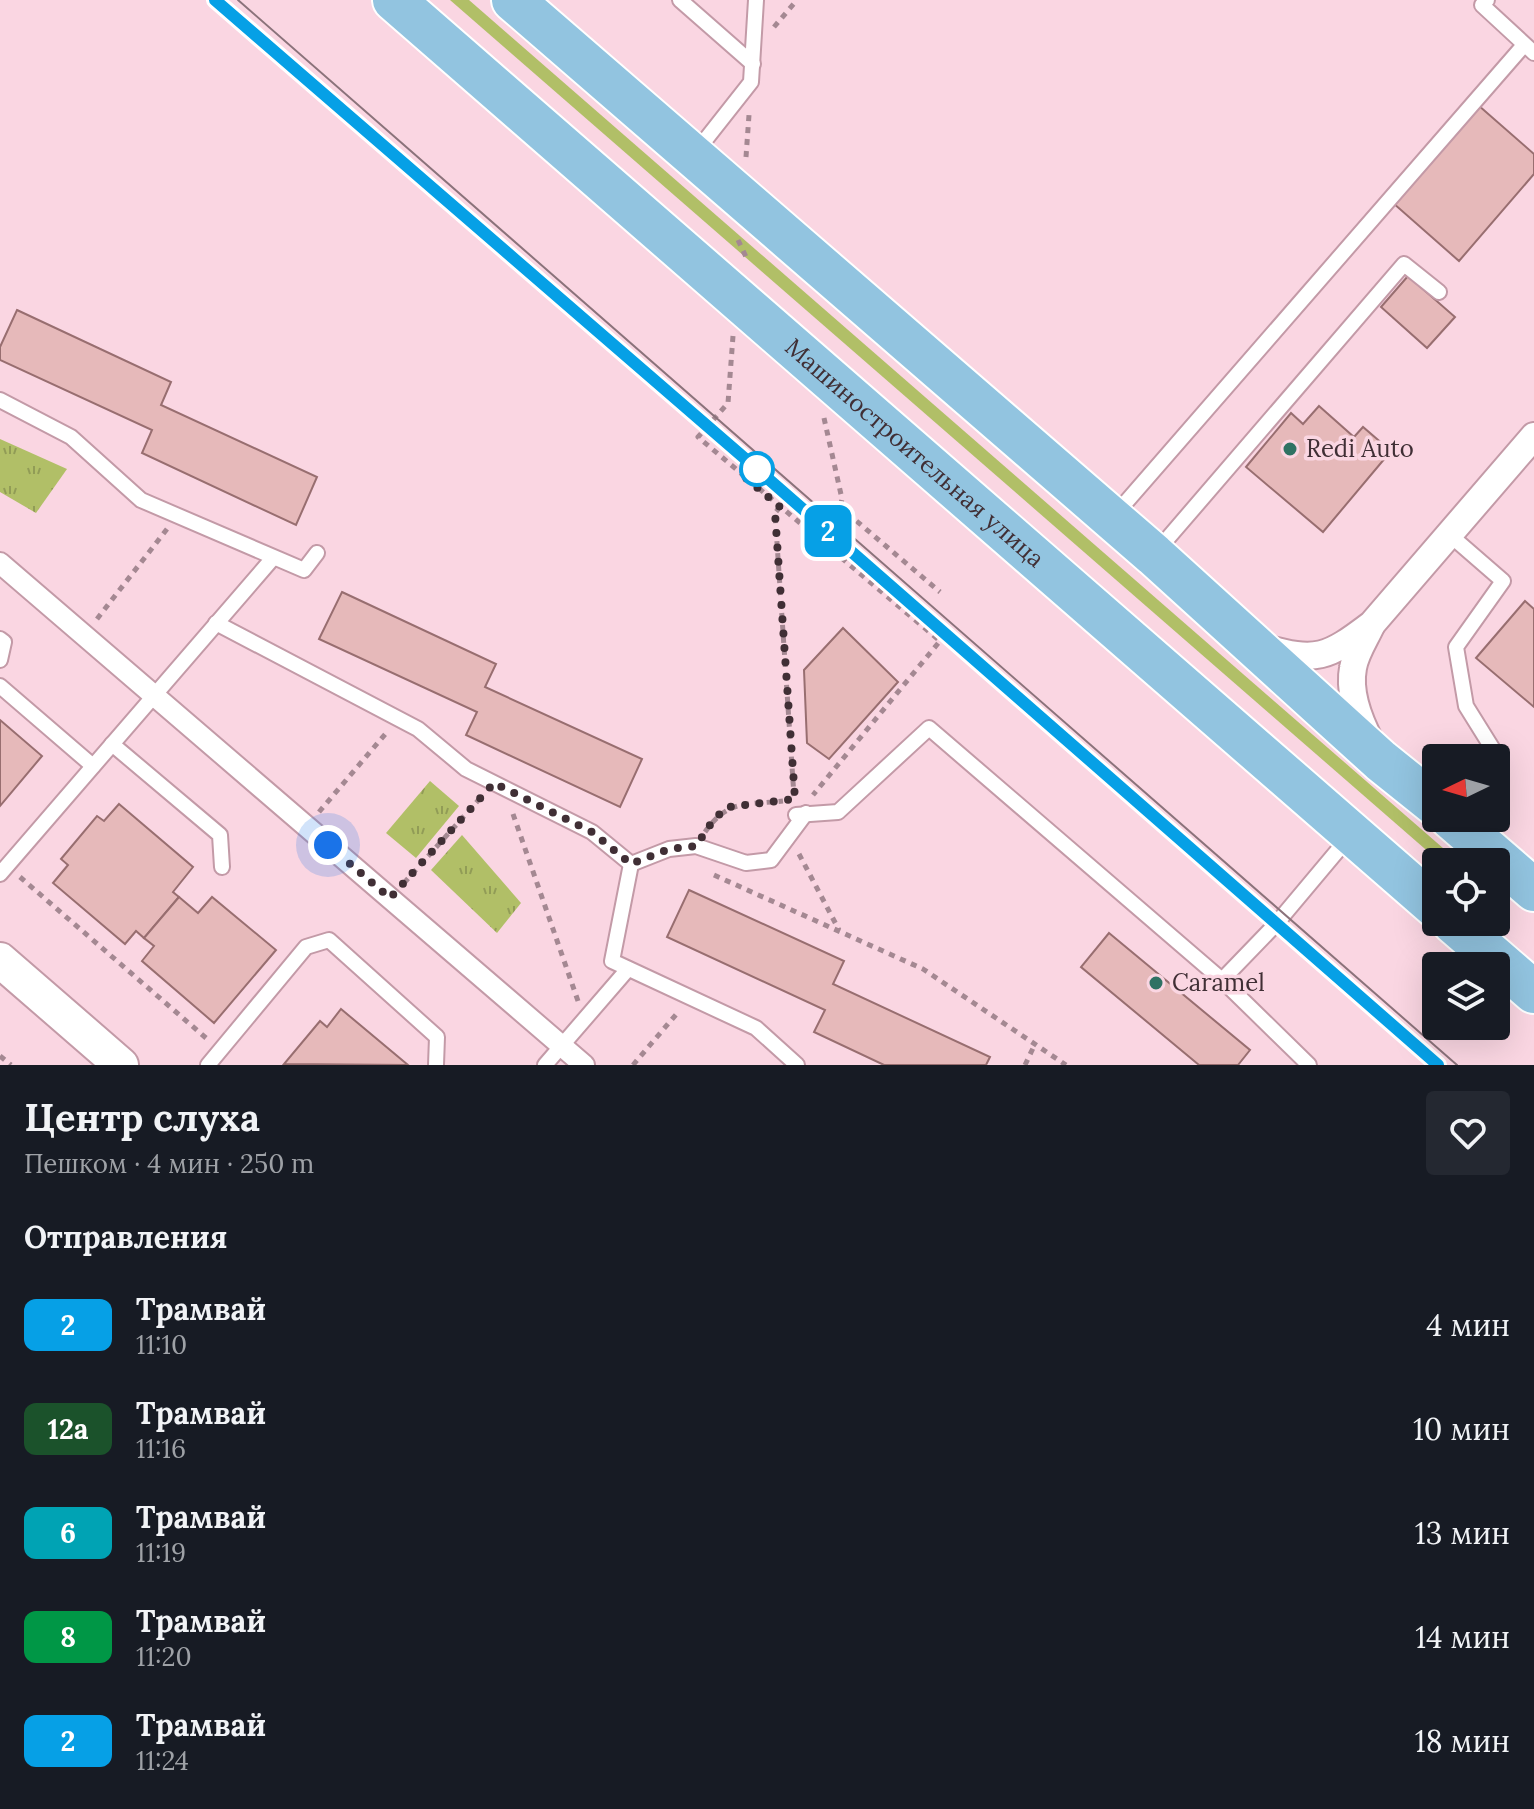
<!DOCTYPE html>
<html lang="ru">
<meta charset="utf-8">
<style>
body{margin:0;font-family:Lora,serif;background:#242831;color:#f1f3f6;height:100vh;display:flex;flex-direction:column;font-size:30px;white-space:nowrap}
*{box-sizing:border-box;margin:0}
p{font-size:26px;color:#9ea1a6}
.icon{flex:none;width:44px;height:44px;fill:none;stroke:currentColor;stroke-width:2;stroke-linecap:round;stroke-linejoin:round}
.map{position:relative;height:1065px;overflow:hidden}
.side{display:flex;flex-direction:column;background:#171b24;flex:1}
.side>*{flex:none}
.badge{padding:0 16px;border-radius:12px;font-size:28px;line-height:52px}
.needle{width:52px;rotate:265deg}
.controls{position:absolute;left:1422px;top:744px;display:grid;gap:16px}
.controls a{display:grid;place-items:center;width:88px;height:88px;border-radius:8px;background:#171b24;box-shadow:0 8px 32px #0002;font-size:40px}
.you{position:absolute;width:40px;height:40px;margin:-20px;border:6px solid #fff;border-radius:50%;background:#1a73e8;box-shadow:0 0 0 12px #1a73e833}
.map>.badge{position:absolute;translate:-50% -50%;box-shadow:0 0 0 4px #fff}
h2{padding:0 24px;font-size:30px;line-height:72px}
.round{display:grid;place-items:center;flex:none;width:84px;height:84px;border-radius:8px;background:#242831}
.summary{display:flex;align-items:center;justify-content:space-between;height:136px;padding:0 24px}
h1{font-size:38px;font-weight:800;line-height:60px}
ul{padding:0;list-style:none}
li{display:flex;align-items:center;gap:24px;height:104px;padding:0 24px}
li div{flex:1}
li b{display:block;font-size:30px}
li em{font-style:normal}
li .badge{min-width:88px;font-weight:700;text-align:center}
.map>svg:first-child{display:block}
</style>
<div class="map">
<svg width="1534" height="1065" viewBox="0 0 1534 1065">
<defs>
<pattern id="park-tufts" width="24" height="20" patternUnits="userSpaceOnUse" patternTransform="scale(2)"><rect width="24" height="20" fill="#b1bf67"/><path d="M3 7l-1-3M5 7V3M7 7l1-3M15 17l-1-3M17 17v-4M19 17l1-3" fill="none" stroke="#919c56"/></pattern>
</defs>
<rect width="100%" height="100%" fill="#fad6e2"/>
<path fill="#b1bf67" d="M450 0H469L1459 862H1440Z"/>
<g fill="url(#park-tufts)">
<path d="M0 439 67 469 36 513 0 492Z"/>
<path d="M430 781 459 806 416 858 386 833Z"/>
<path d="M462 835 521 903 497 933 431 870Z"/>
</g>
<g fill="#e6b9ba" stroke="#986e70" stroke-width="2">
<path d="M1478 105 1534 154V174L1459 261 1393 203Z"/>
<path d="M1408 276 1455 317 1427 348 1381 307Z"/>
<path d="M17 310 171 382 161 405 317 477 296 525 142 453 152 430 0 360V347Z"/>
<path d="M1319 406 1354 437 1363 427 1391 451 1323 532 1246 467 1291 413 1303 424Z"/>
<path d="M342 592 496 664 485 687 642 759 620 807 466 735 477 712 319 639Z"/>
<path d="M1525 601 1534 609V707L1476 658Z"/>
<path d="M843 628 898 682 829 759 807 743 804 670Z"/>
<path d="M0 720 42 756 0 806Z"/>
<path d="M119 804 193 867 173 892 179 897 144 938 136 931 125 944 53 883 68 865 61 859 97 816 104 821Z"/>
<path d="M689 890 844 961 833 984 990 1057 986 1065H884L814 1032 825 1010 667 937Z"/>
<path d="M179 897 198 913 212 897 276 950 214 1023 142 961 154 946 144 938Z"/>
<path d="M1109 933 1250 1050 1238 1065H1199L1081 967Z"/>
<path d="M341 1009 408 1065 284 1064 320 1021 327 1027Z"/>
</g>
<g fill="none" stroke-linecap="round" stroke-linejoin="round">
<g stroke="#c39aa7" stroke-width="18">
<g id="service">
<path d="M680 0 753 64"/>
<path d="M1487 0 1482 5 1534 53"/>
<path d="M695 153 751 82 756 0"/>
<path d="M0 400 71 437 141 500 304 570 317 553"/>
<path d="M1114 516 1524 45"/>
<path d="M1450 535 1503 581 1456 647 1466 706 1499 759 1496 762"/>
<path d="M1156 552 1404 264 1439 292"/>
<path d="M216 623 418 729 466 769 592 832 631 864"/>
<path d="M0 639 4 642 0 660"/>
<path d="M0 686 93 766"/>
<path d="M112 744 220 835 222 867"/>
<path d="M796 815 838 812 929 728 1222 980"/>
<path d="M631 864 612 961 756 1028 797 1065"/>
<path d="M631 864 669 849 696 846 746 863 771 860 806 813"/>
<path d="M0 874 273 558"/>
<path d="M208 1065 306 947 329 940 437 1037 436 1065"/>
<path d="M545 1065 628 969"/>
<path d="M1309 1065 1222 980 1276 924 1349 837"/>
</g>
</g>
<g stroke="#c39aa7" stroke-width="24">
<path id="pedestrian" d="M0 563 584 1065"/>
</g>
<g stroke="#c39aa7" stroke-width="30">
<g id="minor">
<path d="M1371 626C1365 639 1355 654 1353 668 1348 694 1360 722 1371 743"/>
<path d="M1262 647C1317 663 1327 658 1372 624L1534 436"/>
</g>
</g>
<g stroke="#c39aa7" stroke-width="38">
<path id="tertiary" d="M0 960 121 1065"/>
</g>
<g stroke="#fff" stroke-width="46">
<g id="primary">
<path id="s1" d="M394 0 1436 907"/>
<path d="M513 0 1154 555 1381 761 1436 805"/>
<path d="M1451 818 1534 890"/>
<path d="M1453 922 1534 992"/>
</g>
</g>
<g stroke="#a48892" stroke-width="5" stroke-dasharray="6 6" stroke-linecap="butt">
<path d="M774 27 797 0"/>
<path d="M746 157 749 115"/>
<path d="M738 240 747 259"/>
<path d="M733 336 728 403 698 437 940 641 813 795"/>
<path d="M824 418 842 499 840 507"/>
<path d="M780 507 775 513 794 796"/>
<path d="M815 536 840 507 940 592"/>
<path d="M97 619 167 529"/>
<path d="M319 812 387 732"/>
<path d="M513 814 578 1001"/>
<path d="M705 832C728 799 747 805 783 801"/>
<path d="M799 854 839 930"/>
<path d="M714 875 923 969 1066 1065"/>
<path d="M20 877 206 1038"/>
<path d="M404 883 483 795"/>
<path d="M0 1056 11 1065"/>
<path d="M633 1065 679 1011"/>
<path d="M1025 1065 1035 1044"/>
</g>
<use href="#service" stroke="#fff" stroke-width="14"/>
<use href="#pedestrian" stroke="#fff" stroke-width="20"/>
<use href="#minor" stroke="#fff" stroke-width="26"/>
<use href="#tertiary" stroke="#fff" stroke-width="34"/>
<use href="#primary" stroke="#92c4e0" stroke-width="42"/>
<g stroke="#8b737b" stroke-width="2">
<path d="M215 0 757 469 1438 1065"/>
<path d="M238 0 1457 1065"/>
</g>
</g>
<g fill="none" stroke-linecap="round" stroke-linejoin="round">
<g stroke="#fff" stroke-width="18">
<path id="line" d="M215 0 757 469 1438 1065"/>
</g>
<use href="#line" stroke="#06a0e6" stroke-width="12"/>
<path stroke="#402f35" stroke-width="8" stroke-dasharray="0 14.4" d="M328 845 390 898 494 783 592 832 631 864 669 849 696 846 714 819 728 807 795 799 775 513 780 507 739 472 757 469"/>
</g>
<g fill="#2f7263" stroke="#fad6e2" stroke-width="3">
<circle cx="1290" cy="449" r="8"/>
<circle cx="1156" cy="983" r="8"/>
</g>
<circle fill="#fff" stroke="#06a0e6" stroke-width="4" cx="757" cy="469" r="16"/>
<g text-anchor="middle" stroke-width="7" stroke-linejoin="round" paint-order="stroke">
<g font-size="24" fill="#402f35" stroke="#fad6e2" text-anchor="start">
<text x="1306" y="457">Redi Auto</text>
<text x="1172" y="991">Caramel</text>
</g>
<g font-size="24" fill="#402f35" stroke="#fad6e2">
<text dy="8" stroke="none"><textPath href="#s1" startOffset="690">Машиностроительная улица</textPath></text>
</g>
</g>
</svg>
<div class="controls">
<a><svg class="needle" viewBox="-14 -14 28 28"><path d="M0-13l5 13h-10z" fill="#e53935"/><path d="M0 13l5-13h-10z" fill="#9ea1a6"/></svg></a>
<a><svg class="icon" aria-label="locate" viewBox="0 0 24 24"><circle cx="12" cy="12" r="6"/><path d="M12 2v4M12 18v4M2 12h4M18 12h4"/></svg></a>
<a><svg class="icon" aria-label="layers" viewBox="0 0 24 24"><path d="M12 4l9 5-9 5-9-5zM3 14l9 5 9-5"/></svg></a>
</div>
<div class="you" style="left:328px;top:845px"></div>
<b class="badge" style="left:828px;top:531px;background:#06a0e6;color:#fff">2</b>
</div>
<section class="side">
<div class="summary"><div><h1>Центр слуха</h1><p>Пешком · 4 мин · 250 m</p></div><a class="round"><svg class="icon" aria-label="heart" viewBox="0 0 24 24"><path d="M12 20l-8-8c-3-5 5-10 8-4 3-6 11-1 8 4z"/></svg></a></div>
<h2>Отправления</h2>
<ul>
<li><span class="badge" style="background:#06a0e6;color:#fff">2</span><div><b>Трамвай</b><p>11:10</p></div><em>4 мин</em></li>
<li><span class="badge" style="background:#1b522b;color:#fff">12а</span><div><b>Трамвай</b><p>11:16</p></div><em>10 мин</em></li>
<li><span class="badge" style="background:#00a3b4;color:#fff">6</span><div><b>Трамвай</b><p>11:19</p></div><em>13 мин</em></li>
<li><span class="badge" style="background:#009746;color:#fff">8</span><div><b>Трамвай</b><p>11:20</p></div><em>14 мин</em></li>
<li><span class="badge" style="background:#06a0e6;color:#fff">2</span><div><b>Трамвай</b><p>11:24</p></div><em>18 мин</em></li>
</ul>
</section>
